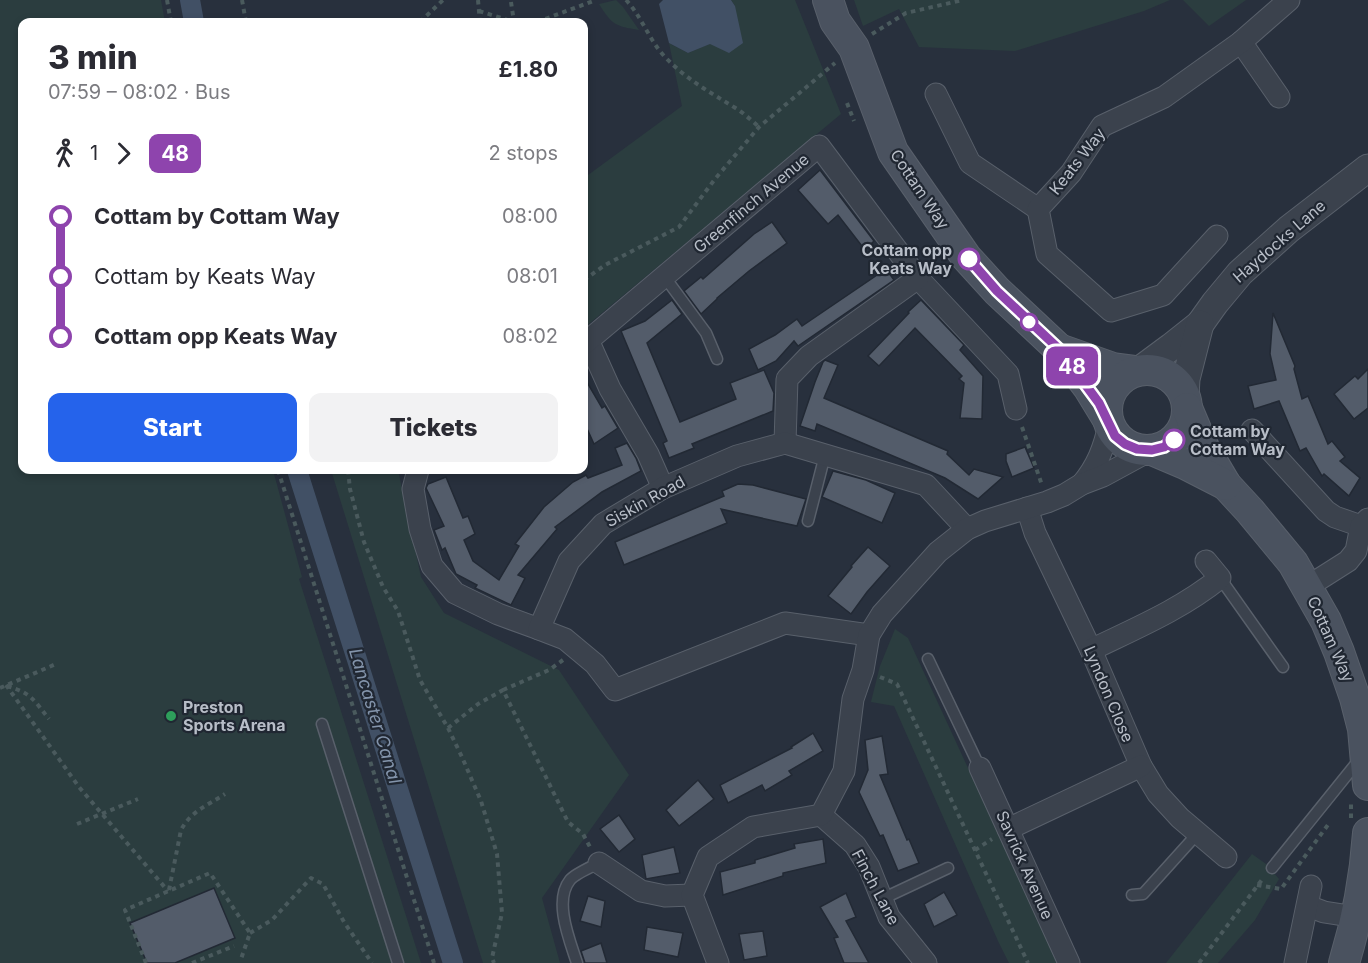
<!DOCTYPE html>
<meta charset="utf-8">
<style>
body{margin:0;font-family:Inter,sans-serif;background:#f2f2f3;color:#2b2b33;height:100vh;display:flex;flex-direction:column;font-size:22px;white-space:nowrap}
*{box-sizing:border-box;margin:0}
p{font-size:20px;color:#7c7c81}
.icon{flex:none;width:33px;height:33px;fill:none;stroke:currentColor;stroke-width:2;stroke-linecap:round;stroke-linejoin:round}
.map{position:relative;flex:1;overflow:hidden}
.side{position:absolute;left:18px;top:18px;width:570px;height:456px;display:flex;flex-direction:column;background:#fff;border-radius:12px;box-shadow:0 3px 9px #0003}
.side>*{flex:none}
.badge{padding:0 12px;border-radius:9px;font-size:21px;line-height:39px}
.map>.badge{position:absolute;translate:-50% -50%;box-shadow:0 0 0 3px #fff}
.legs{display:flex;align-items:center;gap:9px;height:66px;padding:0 30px;font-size:20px}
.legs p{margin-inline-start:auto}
.headline{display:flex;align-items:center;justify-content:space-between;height:102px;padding:0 30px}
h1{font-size:33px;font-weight:800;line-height:45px}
.cta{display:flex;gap:12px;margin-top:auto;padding:12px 30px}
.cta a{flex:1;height:69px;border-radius:12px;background:#2563eb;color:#fff;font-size:24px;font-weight:800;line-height:69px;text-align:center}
.cta a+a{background:#f2f2f3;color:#2b2b33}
ul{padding:0 30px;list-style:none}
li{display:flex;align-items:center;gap:21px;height:60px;font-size:22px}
li i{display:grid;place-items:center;width:9px;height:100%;margin:0 8px;background:currentColor}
li i::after{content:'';width:15px;height:15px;margin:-8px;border:4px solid;border-radius:50%;background:#fff}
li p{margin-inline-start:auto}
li:first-child i{background:linear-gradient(#0000 50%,currentColor 0)}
li:last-child i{background:linear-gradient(currentColor 50%,#0000 0)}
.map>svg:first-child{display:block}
</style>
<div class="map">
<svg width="1368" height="963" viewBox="0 0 1368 963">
<rect width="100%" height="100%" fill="#28303d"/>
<g fill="#2b3d3f">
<path d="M0 0H161L165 22H22V470H273L302 577 299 579 421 963H0Z"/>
<path d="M616 0 623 7 639 30C615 26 612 25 599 4Z"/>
<path d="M731 0H795L841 114 584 328V178L682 106 669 43 688 53 709 44 735 6Z"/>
<path d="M854 0H1170L1144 11 1015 51 919 47 899 9 863 26Z"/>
<path d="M1183 0H1246L1209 26Z"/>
<path d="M331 470H398L421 577 444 613 559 670 629 775 542 898 560 963H483Z"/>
<path d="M895 629 908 638 1058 963H1009L998 941 894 706 871 702 880 666Z"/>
<path d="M1252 854 1266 864 1279 879 1255 920 1218 963H1166Z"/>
</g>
<path fill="#415065" d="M663 0H731L735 6 743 43 729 53 710 44 688 53 669 43 659 4Z"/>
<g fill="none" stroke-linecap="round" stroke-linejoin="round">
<g stroke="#415065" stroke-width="20">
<path d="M190 0 194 22"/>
<path d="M297 470 453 963"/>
</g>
</g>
<g fill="#535c6a" stroke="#222934" stroke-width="1.5">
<path d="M820 170 874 241 865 250 838 215 828 224 798 190Z"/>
<path d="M772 222 787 243 749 271 717 298V299L701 314 684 291 701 277 703 279 754 234Z"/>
<path d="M886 269 894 280 798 346 794 341 776 361 758 370 749 349 775 335 797 319 802 326Z"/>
<path d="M672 300 682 314 647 343 680 422 736 399 730 383 764 370 774 393 773 411 692 444 694 448 669 458 663 443 667 441 621 331 645 321Z"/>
<path d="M921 300 964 345 960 350 983 376 982 419 960 418 964 383 959 379 962 376 915 328 879 366 868 356 909 313 908 312Z"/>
<path d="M1273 313 1295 366 1294 369 1302 399 1308 396 1328 444 1332 441 1345 457 1340 461 1360 478 1349 496 1324 474 1322 476 1306 448 1300 451 1279 401 1254 409 1248 386 1276 380 1270 354Z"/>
<path d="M825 360 838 365 824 398 948 451 947 454 969 475 974 469 1003 477 978 499 945 478 848 437 817 424 815 431 800 426 815 382 823 362Z"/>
<path d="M1368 369V408L1354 419 1334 394 1355 376 1358 379Z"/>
<path d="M584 377 602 408 605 406 618 428 594 444 584 422Z"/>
<path d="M627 443 636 458 641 471 602 492 555 527 557 529 518 575 525 578 511 605 475 588 477 585 456 574 445 548 442 550 434 530 444 526 426 488 428 484 446 477 463 518 468 516 475 534 464 540 473 561 499 580 519 546 515 544 544 507 573 482 586 475 588 478 622 465 615 448Z"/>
<path d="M1025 447 1034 468 1012 477 1006 461V454Z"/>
<path d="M833 471 866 480 895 493 882 523 822 497Z"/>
<path d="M738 484 753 485 806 499 797 526 721 509 727 523 624 565 615 542 724 496 722 491Z"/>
<path d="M868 547 890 566 867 592 851 614 828 596 852 567 851 566Z"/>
<path d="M813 733 823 751 789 771 792 775 765 791 762 785 728 803 720 785 792 748 791 747Z"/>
<path d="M882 736 888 774 880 775 907 840 909 839 919 863 898 871 883 835 880 836 859 792 868 770 865 740Z"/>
<path d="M698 780 714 799 679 826 666 810Z"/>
<path d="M619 815 635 839 619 852 600 829Z"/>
<path d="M823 839 826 863 783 873V876L723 895 720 872 755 863V860L795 848 794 844Z"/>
<path d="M674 847 680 873 646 879 642 855Z"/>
<path d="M214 888 235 938 175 963H147L130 923Z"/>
<path d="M944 892 957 915 934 927 924 904Z"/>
<path d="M846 893 856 917 846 921 869 963H844L834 938 838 937 820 907Z"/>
<path d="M588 896 605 901 601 927 580 921Z"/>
<path d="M647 927 683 933 678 957 644 950Z"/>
<path d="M763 931 767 956 744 960 739 934Z"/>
<path d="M601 943 607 963H585L581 951Z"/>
</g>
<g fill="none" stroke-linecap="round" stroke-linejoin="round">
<g stroke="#59606b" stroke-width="13">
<g id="service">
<path d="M664 276 706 333 717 359"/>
<path d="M808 521 825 455"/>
<path d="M1220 578 1283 667"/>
<path d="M928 659 980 768"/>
<path d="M322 724 398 963"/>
<path d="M1272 868 1359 760"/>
<path d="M1132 895 1143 894 1198 833"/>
<path d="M882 899 948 868"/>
<path d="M577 963C570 941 553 901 570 880 575 874 591 867 599 863"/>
</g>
</g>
<g stroke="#59606b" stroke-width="23">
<g id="minor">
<path d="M1241 42 1279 97"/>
<path d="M936 94 970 163 1038 209"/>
<path d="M1217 236 1163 295 1111 311 1047 254 1038 209 1071 173 1102 126 1164 97 1241 42 1289 0"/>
<path d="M588 340 610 389 648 454 663 488"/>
<path d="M584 344 819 146 918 278 1008 374 1016 409"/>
<path d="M1252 430 1326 511 1335 517 1361 526"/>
<path d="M785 443 787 379 809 356 918 278"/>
<path d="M418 470 413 489 420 529 432 566 455 593 498 614 539 629"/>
<path d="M1082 484C1097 466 1104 448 1109 425"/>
<path d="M1027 508 1035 533 1091 650 1141 766 1158 794 1180 818 1226 857"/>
<path d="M1307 587 1348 561 1356 551 1361 526 1368 519"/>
<path d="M869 635 785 623 615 690 595 664 565 639 539 629 569 561 603 524 663 488 737 456 785 443 926 485 967 529"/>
<path d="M1091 650C1136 628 1180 610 1220 578L1206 561"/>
<path d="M980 768 1069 963"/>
<path d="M821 815 855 845 869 867 889 917 926 963"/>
<path d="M1008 829 1141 766"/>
<path d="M599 863 641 891 665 896 692 895"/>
<path d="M1308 906 1324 912 1356 917"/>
<path d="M718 963 692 895 708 857 753 827 821 815 844 771 853 699 863 670 869 635 882 614 938 552 967 529 985 521 1047 502 1064 495 1082 484 1103 476 1149 451"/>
<path d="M1295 963 1311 886"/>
</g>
</g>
<g stroke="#59606b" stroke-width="29">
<g id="tertiary">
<path d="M1140 370 1171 347 1200 324 1215 303 1240 273 1289 229 1368 168"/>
<path d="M1185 396 1186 379 1200 324"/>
</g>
</g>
<g stroke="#59606b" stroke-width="32">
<g id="secondary">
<path d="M828 0 835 21 854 48 893 152 966 257 997 291 1059 349 1088 387 1107 418"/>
<path d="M1059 349 1113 368 1136 371"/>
<circle cx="1147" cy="410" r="40"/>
<path d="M1187 408 1203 446 1226 485 1250 511 1293 563 1326 621 1339 652 1355 698 1363 729 1368 785"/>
<path d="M1152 450 1185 464 1226 485"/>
<path d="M1344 963C1357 920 1365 877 1368 833"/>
</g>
</g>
<g stroke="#4a5a5d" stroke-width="4" stroke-dasharray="4.5 4.5" stroke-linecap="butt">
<path d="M167 0 171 22"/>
<path d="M242 0 246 22"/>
<path d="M478 0 480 22"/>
<path d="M626 0C642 17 649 40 665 57 688 81 710 92 737 109 745 114 752 121 759 127"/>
<path d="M511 2 514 22"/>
<path d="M479 11 514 22"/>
<path d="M420 22 443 0"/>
<path d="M537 22 596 0"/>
<path d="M872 34 906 13 963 0"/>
<path d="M847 103 854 121"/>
<path d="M584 280 605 265 679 227 715 179 759 127 835 63"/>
<path d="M1022 427 1042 485"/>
<path d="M278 470 434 963"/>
<path d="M348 470 350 489 364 542 383 587 398 611 420 680 448 728 462 757 481 801 497 854 502 913 492 958 494 963"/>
<path d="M880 677 897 684 1028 963"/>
<path d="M6 685 79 787 168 891"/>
<path d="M7 686C31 693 34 700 49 719"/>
<path d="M0 688 56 664"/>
<path d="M503 690 549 670 563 660"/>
<path d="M448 728 478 704 503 690 568 822 583 834 590 847"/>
<path d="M1351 818V802"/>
<path d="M77 824 138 799"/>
<path d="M975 850 992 839"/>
<path d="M1257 885 1281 889 1330 822"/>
<path d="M169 890 181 830C191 811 208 805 225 794"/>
<path d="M250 933 272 920 311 878 323 884 344 922 372 963"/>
<path d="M146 963 125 910 210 873 250 933 241 959"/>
<path d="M192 963 234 946"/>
<path d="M1199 963 1264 877"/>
</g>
<use href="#service" stroke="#3b424d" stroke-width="10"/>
<use href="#minor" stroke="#3b424d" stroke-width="21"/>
<use href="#tertiary" stroke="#3b424d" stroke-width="27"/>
<use href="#secondary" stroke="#4a525f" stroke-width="30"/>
</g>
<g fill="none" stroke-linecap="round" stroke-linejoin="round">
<g stroke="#fff" stroke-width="14">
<path id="line-1" d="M969 259 997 291 1059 349 1099 403 1115 436 1125 444 1137 449 1152 450 1164 447 1174 440"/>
</g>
<use href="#line-1" stroke="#8e44ad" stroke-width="9"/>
</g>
<g fill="#fff" stroke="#8e44ad" stroke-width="3">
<circle cx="969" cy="259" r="10"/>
<circle cx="1029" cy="322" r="8"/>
<circle cx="1174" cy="440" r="10"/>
</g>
<circle fill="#2e9e5b" stroke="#202732" stroke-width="2" cx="171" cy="716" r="6"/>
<g text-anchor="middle" stroke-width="4.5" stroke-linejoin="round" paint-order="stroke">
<g font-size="16" fill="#b8bec8" stroke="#202732">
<text transform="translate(1077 161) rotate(-52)" y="6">Keats Way</text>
<text transform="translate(920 189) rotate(56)" y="6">Cottam Way</text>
<text transform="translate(751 203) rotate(-40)" y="6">Greenfinch Avenue</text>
<text transform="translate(1279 241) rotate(-41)" y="6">Haydocks Lane</text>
<text transform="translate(645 501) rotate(-29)" y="6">Siskin Road</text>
<text transform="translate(1331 639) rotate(66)" y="6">Cottam Way</text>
<text transform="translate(1109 694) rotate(67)" y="6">Lyndon Close</text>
<text transform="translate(1025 865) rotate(66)" y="6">Savrick Avenue</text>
<text transform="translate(876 887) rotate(62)" y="6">Finch Lane</text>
</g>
<g font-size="16" font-weight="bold" fill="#b8bec8" stroke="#202732" text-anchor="end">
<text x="952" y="256">Cottam opp<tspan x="952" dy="18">Keats Way</tspan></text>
<text x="1190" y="437" text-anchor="start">Cottam by<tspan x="1190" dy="18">Cottam Way</tspan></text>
</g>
<g font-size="16" font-weight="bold" fill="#b8bec8" stroke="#202732" text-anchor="start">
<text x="183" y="713">Preston<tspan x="183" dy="18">Sports Arena</tspan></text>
</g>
<g font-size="18" font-style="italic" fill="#8394ab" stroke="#202732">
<text transform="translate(375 716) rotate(73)" y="6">Lancaster Canal</text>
</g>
</g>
</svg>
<b class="badge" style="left:1072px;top:366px;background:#8e44ad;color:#fff">48</b>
<section class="side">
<div class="headline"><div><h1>3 min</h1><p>07:59 – 08:02 · Bus</p></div><b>£1.80</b></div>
<div class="legs"><svg class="icon" aria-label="walk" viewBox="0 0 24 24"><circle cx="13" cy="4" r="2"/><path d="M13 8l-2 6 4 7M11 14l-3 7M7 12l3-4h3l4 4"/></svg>1<svg class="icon" aria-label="forward" viewBox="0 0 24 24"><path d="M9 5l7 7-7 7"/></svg><b class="badge" style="background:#8e44ad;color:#fff">48</b><p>2 stops</p></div>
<ul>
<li><i style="color:#8e44ad"></i><b>Cottam by Cottam Way</b><p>08:00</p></li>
<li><i style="color:#8e44ad"></i><span>Cottam by Keats Way</span><p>08:01</p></li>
<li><i style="color:#8e44ad"></i><b>Cottam opp Keats Way</b><p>08:02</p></li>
</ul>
<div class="cta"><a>Start</a><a>Tickets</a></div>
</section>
</div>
